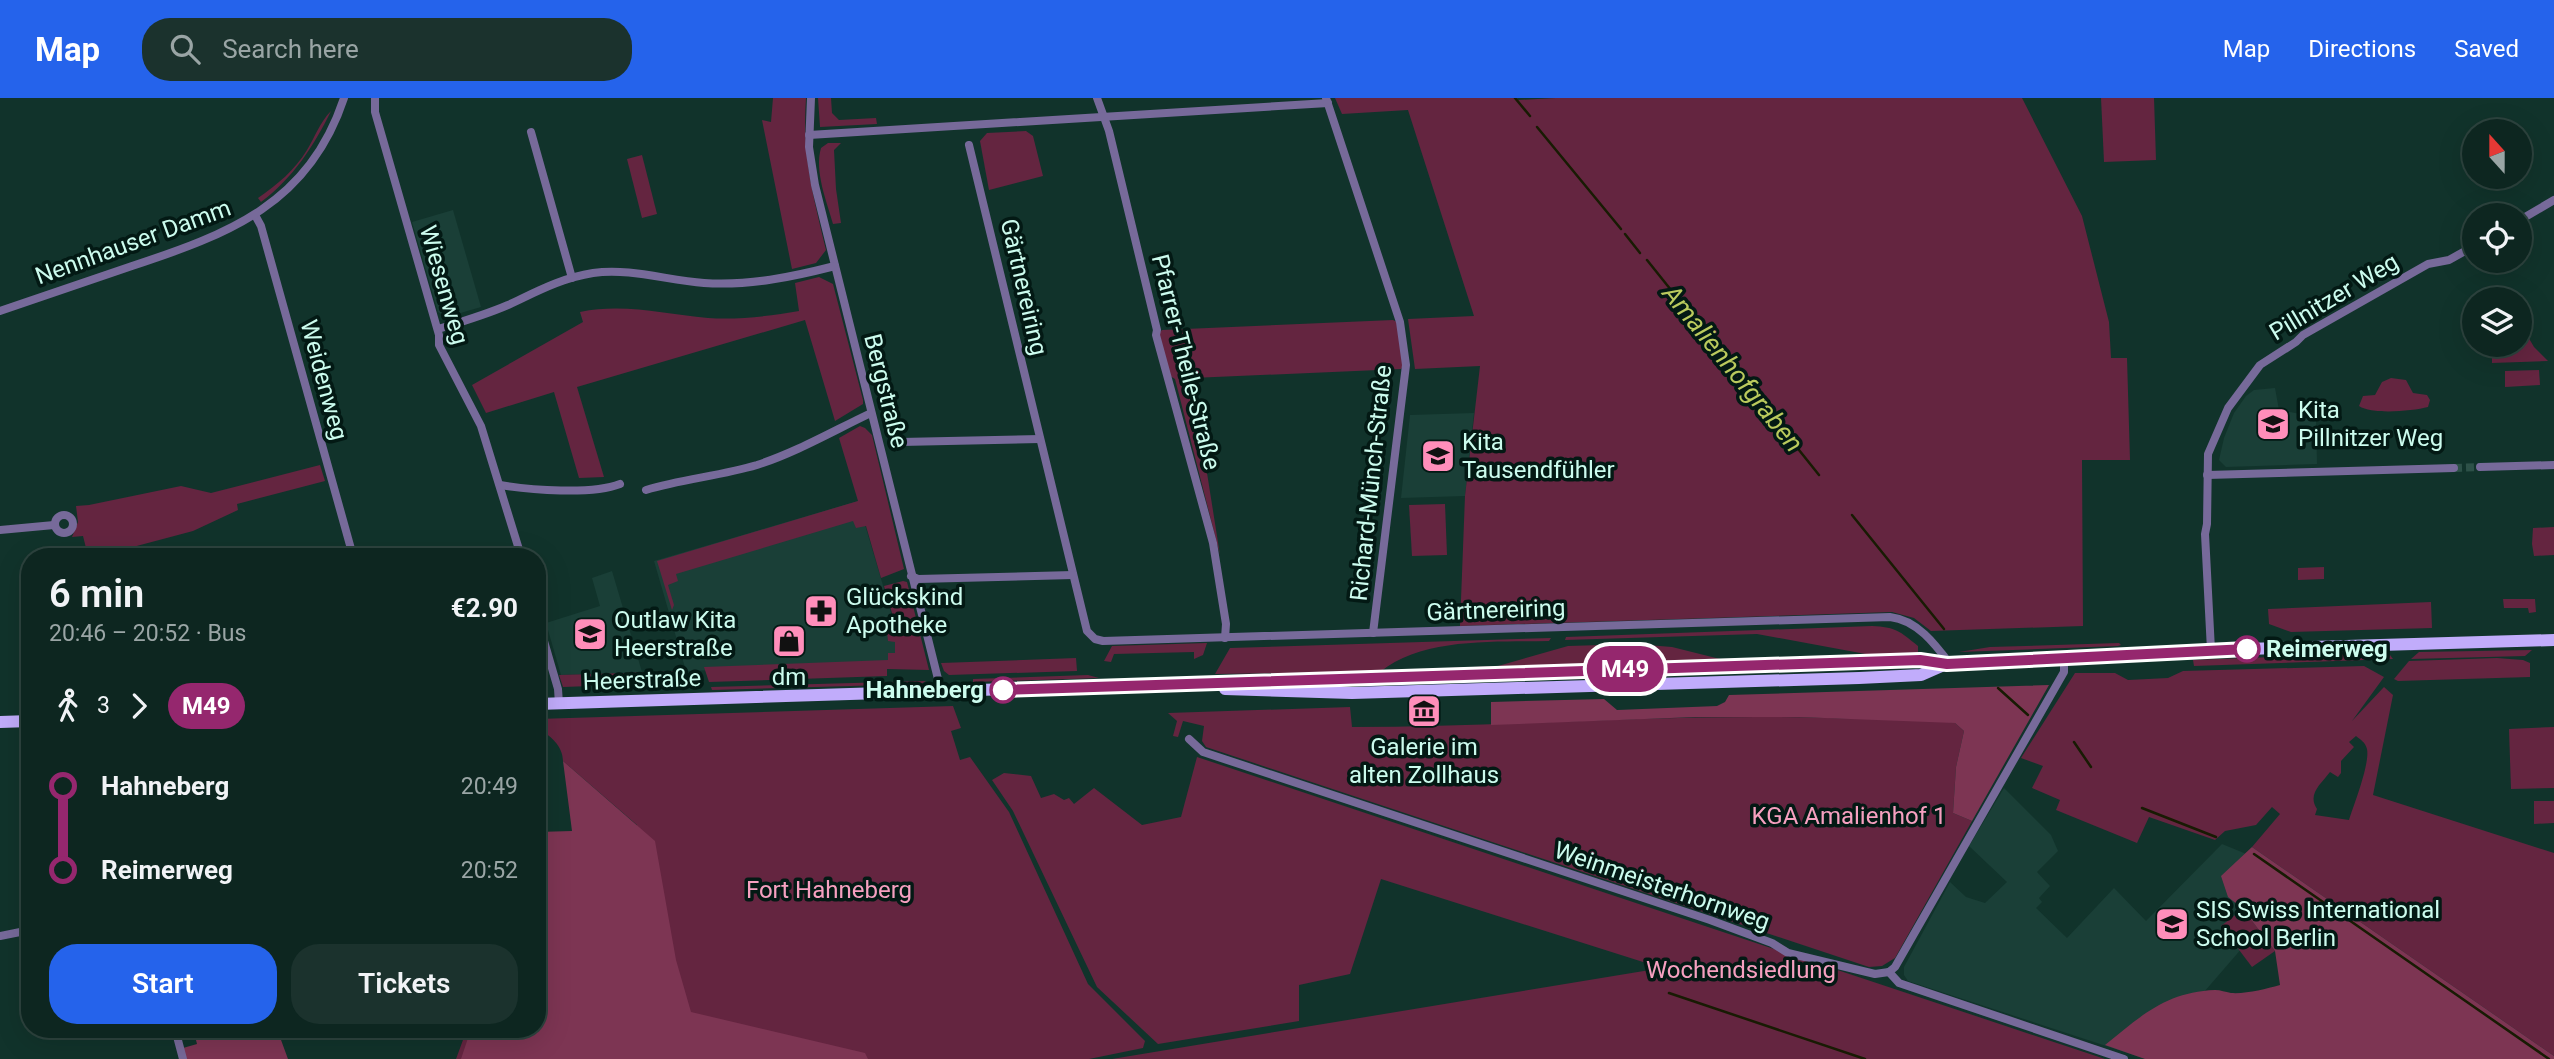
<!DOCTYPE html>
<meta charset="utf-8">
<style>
body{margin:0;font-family:Roboto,sans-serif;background:#1b322d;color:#f1f3f6;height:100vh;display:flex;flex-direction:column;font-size:26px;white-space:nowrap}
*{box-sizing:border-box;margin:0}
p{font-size:23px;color:#9aa5a5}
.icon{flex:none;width:38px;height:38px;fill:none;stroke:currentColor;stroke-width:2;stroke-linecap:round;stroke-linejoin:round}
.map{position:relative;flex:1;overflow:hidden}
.panel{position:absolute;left:21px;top:450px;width:525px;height:490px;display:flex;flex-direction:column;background:#0d2620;border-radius:28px;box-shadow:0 7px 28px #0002,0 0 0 2px #2d433e}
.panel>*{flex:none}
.badge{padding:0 14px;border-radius:23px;font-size:24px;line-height:46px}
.needle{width:46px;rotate:339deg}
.fabs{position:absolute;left:2462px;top:21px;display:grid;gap:14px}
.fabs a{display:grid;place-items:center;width:70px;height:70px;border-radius:50%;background:#0d2620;box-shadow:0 7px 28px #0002,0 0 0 2px #2d433e;font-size:35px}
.map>.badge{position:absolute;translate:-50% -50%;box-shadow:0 0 0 4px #fff}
.legs{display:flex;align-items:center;gap:10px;height:77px;padding:0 28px;font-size:23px}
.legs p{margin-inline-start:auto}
.overview{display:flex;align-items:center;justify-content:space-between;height:119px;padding:0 28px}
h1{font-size:38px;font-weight:600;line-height:52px}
.primary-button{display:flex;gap:14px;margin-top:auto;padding:14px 28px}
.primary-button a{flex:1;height:80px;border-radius:28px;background:#2563eb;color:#fff;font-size:28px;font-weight:600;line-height:80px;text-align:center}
.primary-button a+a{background:#1b322d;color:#f1f3f6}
ul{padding:0 28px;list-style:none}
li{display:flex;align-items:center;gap:24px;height:84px;font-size:26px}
li i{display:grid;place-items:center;width:10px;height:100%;margin:0 9px;background:currentColor}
li i::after{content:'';width:18px;height:18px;margin:-9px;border:5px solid;border-radius:50%;background:#0d2620}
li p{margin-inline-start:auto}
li:first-child i{background:linear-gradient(#0000 50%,currentColor 0)}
li:last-child i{background:linear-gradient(currentColor 50%,#0000 0)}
header{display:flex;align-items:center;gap:42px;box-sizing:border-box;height:98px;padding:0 35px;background:#2563eb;color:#fff}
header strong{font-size:33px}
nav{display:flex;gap:38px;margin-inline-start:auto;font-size:24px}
.search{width:490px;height:63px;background:#1b322d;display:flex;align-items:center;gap:18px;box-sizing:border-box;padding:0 24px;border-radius:28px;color:#9aa5a5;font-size:26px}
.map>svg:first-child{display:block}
</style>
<header>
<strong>Map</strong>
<div class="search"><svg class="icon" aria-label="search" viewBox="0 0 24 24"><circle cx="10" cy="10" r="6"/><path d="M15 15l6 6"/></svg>Search here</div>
<nav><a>Map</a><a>Directions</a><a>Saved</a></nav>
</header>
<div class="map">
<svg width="2554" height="961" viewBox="0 0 2554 961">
<rect width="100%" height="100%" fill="#11332b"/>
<g fill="#1a3f37">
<path d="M453 112 481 209 447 219 438 214 412 124Z"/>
<path d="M2275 290 2279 312 2316 319 2317 366 2226 369 2219 362 2224 340 2234 315 2246 298 2254 292Z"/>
<path d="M1474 315 1465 398 1401 400 1410 317Z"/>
<path d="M858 403 906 565 686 573 654 463Z"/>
<path d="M612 473 642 574 561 577 546 525 600 508 592 480Z"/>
<path d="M2004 690 2051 737 2058 753 2037 774 2050 788 2039 800 2042 804 2036 810 2067 840 2114 790 2146 823 2222 746 2244 755 2295 789 2146 961 1908 883 1904 877V869L1950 784 1966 799 1985 805 2007 784 1969 748Z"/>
</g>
<g fill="#642540" fill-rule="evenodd">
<path d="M773 0H806C802 58 813 97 826 152L816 165 792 171 762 22 771 24Z"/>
<path d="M818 0H831L832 15 839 22 876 20 877 26 820 29Z"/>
<path d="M1335 0H1517L1518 2 1556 0H2022L2082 118 2109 224 2111 260H2127L2130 362H2082L2083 528 1931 533 1914 520 1892 514 1460 528 1465 398 1480 268 1415 271 1408 221 1474 218 1408 12 1342 16Z"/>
<path d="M2101 0H2154L2156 62 2104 64Z"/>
<path d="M331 13C314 48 293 80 261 104L258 100C277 87 295 72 307 52 315 39 320 24 331 13Z"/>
<path d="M1026 33 1033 38 1043 78 989 92 980 43 987 35Z"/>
<path d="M828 45H841L834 52 836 91 841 125 833 126C827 104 814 73 821 50Z"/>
<path d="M642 57 657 116 642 120 627 61Z"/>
<path d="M819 179 833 186 863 302V306L835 323 805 222 577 289 604 379 579 380 554 294 486 315 472 287 583 224 580 214C624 205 664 216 708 220 739 222 770 218 799 213L795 185Z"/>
<path d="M1393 222 1397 224 1403 268 1401 271 1192 280 1220 457 1175 281 1170 278 1159 235 1162 232Z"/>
<path d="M2520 225 2534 249 2548 263 2492 265V247H2520Z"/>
<path d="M2539 272 2540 287 2505 289V273Z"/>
<path d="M2391 280 2406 282 2413 295 2427 297 2430 302 2428 309C2412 313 2373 317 2359 308L2363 298 2375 297 2382 284Z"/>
<path d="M860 328 865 330 872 337 904 471 881 480 866 428 856 430 853 423 676 476 678 483 668 487 674 507 672 512 657 463 858 403 839 340Z"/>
<path d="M320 367 325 383 237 406 238 412 193 433 99 458H88L83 438 72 439 78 424 76 408 89 407 181 388 211 395Z"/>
<path d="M1445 406 1447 457 1412 458 1409 407Z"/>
<path d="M2554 429V457L2534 458 2532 446 2533 430Z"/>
<path d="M2324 469V481L2298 482V470Z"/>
<path d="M903 483 907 484 929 572 887 571V578L709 584 704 569 888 562V555H895V544L888 543 886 525 894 522 884 488Z"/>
<path d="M2503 501H2535L2536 514 2529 515 2528 510H2504Z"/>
<path d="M2431 504 2432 530 2291 534 2269 526 2268 511Z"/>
<path d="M1872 528C1895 529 1900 533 1918 548V557H1871L1757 536 1565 542 1566 539Z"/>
<path d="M1551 540 1549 543C1496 544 1423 539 1380 574L1215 576 1230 550Z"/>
<path d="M1207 545 1203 557 1194 561V554L1114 556 1111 564 1104 563 1112 548Z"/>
<path d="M2119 545 2121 547 2118 548 1959 554 1990 549Z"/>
<path d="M1635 546 1672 549 1720 561 1824 559 1400 572 1498 568 1568 548Z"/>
<path d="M2532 552 2525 558 2411 561 2419 554Z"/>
<path d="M2385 555 2390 557 2393 561 2194 568 2193 562Z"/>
<path d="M1076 560 1077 573 949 577 944 573 941 565Z"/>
<path d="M2497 560 2523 562 2530 565V579L2398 583 2394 581 2409 563Z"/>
<path d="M2364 568 2384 579 2352 623 2384 589 2393 597 2373 697 2554 755V958L2252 749 2280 716 2272 709 2256 727 2225 733 2215 742 2149 719 2137 745 2056 712 2060 702 2032 690 2043 668 2021 660 2075 575H2115L2128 582 2168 580 2183 573ZM2356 638C2361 642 2365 644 2367 651 2370 666 2354 706 2349 722L2315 717 2317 711C2307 696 2321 686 2330 674L2338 679 2341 675V663L2354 649 2349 644Z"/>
<path d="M682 573 687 585 595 588V576Z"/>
<path d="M591 576V588L563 589 559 577Z"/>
<path d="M1088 577 1099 580 973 584V581Z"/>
<path d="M926 583 921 586 712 592 711 589Z"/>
<path d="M953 608 961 630 951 633 960 662 970 659 1009 714 1088 886 1145 943 1143 950 1089 961H456L467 931H537L637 727 563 663C563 648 550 637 537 630V621Z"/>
<path d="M1350 609 1352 629C1511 629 1669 615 1828 620 1870 621 1915 617 1955 625L1964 633 1956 669 1953 715 1972 723 1895 860 1882 868 1869 869 1206 649 1202 643 1204 628 1183 623 1178 639 1173 638 1177 623 1168 615Z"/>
<path d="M2554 629V690L2511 691 2509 631Z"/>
<path d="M1197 659 2105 961H1112L1662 870 1381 781 1350 876 1299 887V923L1158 946 1097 889 1013 713 992 682 1004 675 1031 678 1041 700 1054 696 1064 702 1069 700 1074 706 1094 690 1142 727 1181 719Z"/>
<path d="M2534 703H2554V725L2534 726Z"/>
<path d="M2243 811 2275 853 2252 869 2221 828Z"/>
</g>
<g fill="#7d3553">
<path d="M2049 587 1972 723 1953 715 1956 669 1964 633 1955 625 1798 619H1696L1491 627V604L1604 601 1617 612 1717 608 1725 604 1729 597Z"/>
<path d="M563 663 655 743 676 862 691 914 865 955 868 961H461L471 931H537V734L572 733Z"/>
<path d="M2252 749 2554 958V961H2145L2105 947C2141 918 2166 894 2215 892 2221 892 2225 894 2231 895 2247 896 2265 891 2280 887L2275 853 2243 811 2228 799 2221 778Z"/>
<path d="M183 931H277L288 961H186L183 950 197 946 194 934H184Z"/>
</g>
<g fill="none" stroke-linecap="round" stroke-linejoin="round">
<g stroke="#181b03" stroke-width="2.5">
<path d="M1515 0 1530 18"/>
<path d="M1537 29 1621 131"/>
<path d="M1625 136 1640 155"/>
<path d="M1647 162 1819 377"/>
<path d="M1852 417 1944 531"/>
<path d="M1998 590 2028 617"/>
<path d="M2074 644 2091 669"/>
<path d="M2142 710 2216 739"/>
<path d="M2254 756 2549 961"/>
<path d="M1669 895 1865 961"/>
</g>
<path stroke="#2d5148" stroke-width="8" stroke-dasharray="8 4" stroke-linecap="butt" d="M2454 370 2480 369"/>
<g stroke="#776a9a" stroke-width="8">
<path d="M375 0V14L439 237V247L481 328 521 458"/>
<path d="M811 0 809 49 815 87 941 593"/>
<path d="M1097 0 1109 33 1157 232 1156 237 1213 445 1226 526 1225 540"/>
<path d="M1326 0 1400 224 1406 267 1373 535"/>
<path d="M531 34 572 180"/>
<path d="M809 37 1328 5"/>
<path d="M969 47 1087 533 1095 541 1103 543 1890 519C1917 522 1935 546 1950 566"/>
<path d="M255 117 261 128 353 458"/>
<path d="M2520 122 2554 102"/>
<path d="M0 213C44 198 88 183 132 168 229 136 309 106 344 0"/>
<path d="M438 231C461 224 485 217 508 207 536 194 561 180 593 175 630 170 666 182 704 185 749 188 792 179 835 168"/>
<path d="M901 344 1040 341"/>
<path d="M2480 369 2554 367"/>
<path d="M2207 377 2454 370"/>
<path d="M500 387C530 392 592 397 620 386"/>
<path d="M646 392C682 381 720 378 757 367 797 354 833 333 871 315"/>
<circle cx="64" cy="426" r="9"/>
<path d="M0 432 54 427"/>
<path d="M911 478 918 481 1073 477"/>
<path d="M537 519 558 591 559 606"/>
<path d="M2211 552 2205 436 2207 426 2208 356 2228 310 2260 267 2296 244 2303 237 2428 166 2449 162 2474 148"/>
<path d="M1189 641 1203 654 1710 822 1772 845 1788 855 1875 876 1889 874"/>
<path d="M0 838 30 832"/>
<path d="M1889 874 1895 869 2064 574V561"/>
<path d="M1889 874 1899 885 2124 961"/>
<path d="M175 931 183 961"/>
</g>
<g stroke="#c1acfb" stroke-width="12">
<path d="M1225 591 1352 595 1859 580 1921 577 1946 566"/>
<path d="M537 606 1920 562 1947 566 2211 552 2554 542"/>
<path d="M0 624 30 623"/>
</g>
</g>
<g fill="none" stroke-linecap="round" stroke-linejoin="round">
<g stroke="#fff" stroke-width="16">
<path id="line-1" d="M1003 592 1920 562 1947 566 2247 551"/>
</g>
<use href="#line-1" stroke="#95276e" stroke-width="10"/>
</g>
<defs>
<g id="school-square" transform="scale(1.75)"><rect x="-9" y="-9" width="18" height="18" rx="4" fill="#ff8eba" stroke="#031914"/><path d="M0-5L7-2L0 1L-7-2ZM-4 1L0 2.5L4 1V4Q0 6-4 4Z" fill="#111"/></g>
<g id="pharmacy-square" transform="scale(1.75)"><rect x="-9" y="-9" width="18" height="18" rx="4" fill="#ff8eba" stroke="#031914"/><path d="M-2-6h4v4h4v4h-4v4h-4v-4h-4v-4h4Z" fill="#111"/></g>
<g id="shop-square" transform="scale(1.75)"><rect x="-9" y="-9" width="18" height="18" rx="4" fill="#ff8eba" stroke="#031914"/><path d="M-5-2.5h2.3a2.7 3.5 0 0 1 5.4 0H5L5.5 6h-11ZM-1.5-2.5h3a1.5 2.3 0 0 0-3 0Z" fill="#111"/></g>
<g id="museum-square" transform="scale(1.75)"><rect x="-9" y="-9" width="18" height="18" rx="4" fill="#ff8eba" stroke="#031914"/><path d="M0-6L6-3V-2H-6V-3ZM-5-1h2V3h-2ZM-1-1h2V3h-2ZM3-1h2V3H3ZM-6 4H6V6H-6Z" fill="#111"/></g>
</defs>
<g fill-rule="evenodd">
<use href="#school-square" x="2273" y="326"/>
<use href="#school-square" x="1438" y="358"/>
<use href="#pharmacy-square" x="821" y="513"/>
<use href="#school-square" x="590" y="536"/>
<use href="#shop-square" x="789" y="543"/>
<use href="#museum-square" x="1424" y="613"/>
<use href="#school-square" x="2172" y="826"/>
</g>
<g fill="#fff" stroke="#95276e" stroke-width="3.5">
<circle cx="2247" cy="551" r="12"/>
<circle cx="1003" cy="592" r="12"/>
</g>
<g text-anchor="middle" stroke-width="7" stroke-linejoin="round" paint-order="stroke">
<g font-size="24" fill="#ccfcee" stroke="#031914">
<text transform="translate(133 144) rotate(-20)" y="8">Nennhauser Damm</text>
<text transform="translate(444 187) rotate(74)" y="8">Wiesenweg</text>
<text transform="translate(1024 189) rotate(77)" y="8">Gärtnereiring</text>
<text transform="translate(2334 199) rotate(-31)" y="8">Pillnitzer Weg</text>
<text transform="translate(1186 264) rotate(76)" y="8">Pfarrer-Theile-Straße</text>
<text transform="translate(324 282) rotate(75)" y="8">Weidenweg</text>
<text transform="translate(886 293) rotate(76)" y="8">Bergstraße</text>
<text transform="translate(1371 385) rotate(-84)" y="8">Richard-Münch-Straße</text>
<text transform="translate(1496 512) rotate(-2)" y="8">Gärtnereiring</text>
<text transform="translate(642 582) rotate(-2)" y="8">Heerstraße</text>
<text transform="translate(1662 788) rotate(19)" y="8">Weinmeisterhornweg</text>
</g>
<g font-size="24" fill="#ccfcee" stroke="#031914" text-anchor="start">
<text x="2298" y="320">Kita<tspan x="2298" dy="28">Pillnitzer Weg</tspan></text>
<text x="1462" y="352">Kita<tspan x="1462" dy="28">Tausendfühler</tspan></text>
<text x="846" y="507">Glückskind<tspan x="846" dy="28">Apotheke</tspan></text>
<text x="614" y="530">Outlaw Kita<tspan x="614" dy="28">Heerstraße</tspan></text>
<text x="789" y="587" text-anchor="middle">dm</text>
<text x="1424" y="657" text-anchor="middle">Galerie im<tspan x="1424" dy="28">alten Zollhaus</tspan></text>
<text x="2196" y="820">SIS Swiss International<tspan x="2196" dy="28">School Berlin</tspan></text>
</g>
<g font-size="24" font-weight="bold" fill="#ccfcee" stroke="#031914" text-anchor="start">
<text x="2266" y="559">Reimerweg</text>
<text x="984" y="600" text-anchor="end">Hahneberg</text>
</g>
<g font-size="24" fill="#f6a0c0" stroke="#031914">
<text x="1849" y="726">KGA Amalienhof 1</text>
<text x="829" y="800">Fort Hahneberg</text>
<text x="1741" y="880">Wochendsiedlung</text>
</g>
<g font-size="26" font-style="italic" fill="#baca5d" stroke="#031914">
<text transform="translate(1733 270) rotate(51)" y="9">Amalienhofgraben</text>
</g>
</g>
</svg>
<div class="fabs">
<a><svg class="needle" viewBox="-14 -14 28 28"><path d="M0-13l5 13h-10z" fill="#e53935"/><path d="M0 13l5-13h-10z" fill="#9aa5a5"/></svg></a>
<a><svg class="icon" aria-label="locate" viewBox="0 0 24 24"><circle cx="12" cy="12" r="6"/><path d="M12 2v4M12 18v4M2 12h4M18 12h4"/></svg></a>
<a><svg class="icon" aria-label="layers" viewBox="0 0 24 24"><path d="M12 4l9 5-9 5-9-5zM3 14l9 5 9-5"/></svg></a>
</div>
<b class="badge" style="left:1625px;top:571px;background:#95276e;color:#fff">M49</b>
<section class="panel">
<div class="overview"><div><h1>6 min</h1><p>20:46 – 20:52 · Bus</p></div><b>€2.90</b></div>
<div class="legs"><svg class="icon" aria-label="walk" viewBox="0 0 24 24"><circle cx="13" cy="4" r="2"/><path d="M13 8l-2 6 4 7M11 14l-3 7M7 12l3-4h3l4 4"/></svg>3<svg class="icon" aria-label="forward" viewBox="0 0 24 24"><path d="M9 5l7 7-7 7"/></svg><b class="badge" style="background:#95276e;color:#fff">M49</b></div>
<ul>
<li><i style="color:#95276e"></i><b>Hahneberg</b><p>20:49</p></li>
<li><i style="color:#95276e"></i><b>Reimerweg</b><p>20:52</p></li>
</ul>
<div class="primary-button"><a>Start</a><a>Tickets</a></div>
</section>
</div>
